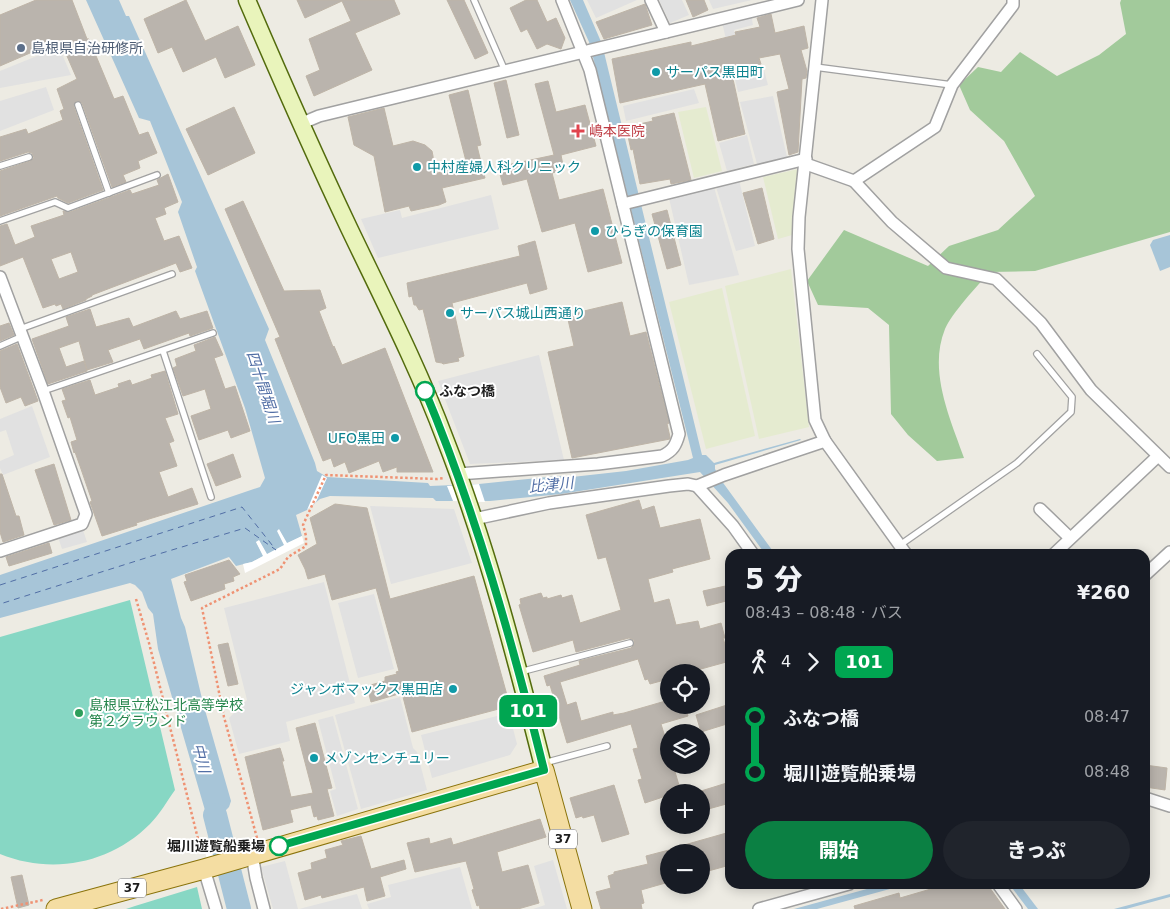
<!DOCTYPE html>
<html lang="ja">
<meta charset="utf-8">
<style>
body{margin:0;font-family:"DejaVu Sans","Noto Sans JP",sans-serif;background:#20242c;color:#f1f3f6;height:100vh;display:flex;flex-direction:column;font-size:19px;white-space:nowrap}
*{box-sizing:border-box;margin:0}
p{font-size:16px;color:#9ea1a6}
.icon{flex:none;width:28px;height:28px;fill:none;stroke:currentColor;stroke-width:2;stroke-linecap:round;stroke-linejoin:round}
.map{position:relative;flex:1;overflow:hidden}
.details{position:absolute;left:725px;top:549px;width:425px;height:340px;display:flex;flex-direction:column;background:#171b24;border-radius:15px;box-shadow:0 2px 12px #0003}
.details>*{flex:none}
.badge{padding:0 10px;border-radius:8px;font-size:18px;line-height:32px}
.controls{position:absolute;left:660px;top:664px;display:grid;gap:10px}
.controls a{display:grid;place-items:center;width:50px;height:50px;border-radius:50%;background:#171b24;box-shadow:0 2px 12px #0003;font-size:25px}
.map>.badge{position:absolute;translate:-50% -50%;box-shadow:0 0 0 2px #fff}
.legs{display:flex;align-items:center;gap:8px;height:55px;padding:0 20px;font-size:16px}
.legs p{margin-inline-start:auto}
.summary{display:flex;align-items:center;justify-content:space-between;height:85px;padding:0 20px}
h1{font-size:28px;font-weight:800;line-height:38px}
.action{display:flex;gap:10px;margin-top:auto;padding:10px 20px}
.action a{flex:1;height:58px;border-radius:30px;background:#0b8043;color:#fff;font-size:20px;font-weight:800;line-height:58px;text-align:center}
.action a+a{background:#20242c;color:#f1f3f6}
ul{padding:0 20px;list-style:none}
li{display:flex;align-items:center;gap:18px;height:55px;font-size:19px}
li i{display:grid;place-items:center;width:8px;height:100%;margin:0 6px;background:currentColor}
li i::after{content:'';width:12px;height:12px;margin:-6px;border:4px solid;border-radius:50%;background:#171b24}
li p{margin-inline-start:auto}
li:first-child i{background:linear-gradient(#0000 50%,currentColor 0)}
li:last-child i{background:linear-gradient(currentColor 50%,#0000 0)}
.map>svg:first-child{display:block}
</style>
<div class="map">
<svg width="1170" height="909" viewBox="0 0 1170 909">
<rect width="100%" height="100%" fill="#edebe3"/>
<g fill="#e5ebd0">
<path d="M706 107 722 171 694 178 678 112Z"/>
<path d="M798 169 792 235 778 239 763 177Z"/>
<path d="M791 269 809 427 759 439 725 286Z"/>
<path d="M722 288 755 436 706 449 669 302Z"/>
</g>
<path fill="#a2ca9b" d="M1121 0H1170V232L1035 271 990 272C977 286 952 313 945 329 928 371 950 418 964 458L937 461 908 435 891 414 889 325 868 308 818 305 807 281 844 230 928 266 949 246 998 230 1035 196 1004 141 970 110 959 85 978 67 1001 72 1020 52 1057 76 1099 55 1126 34 1120 3Z"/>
<g fill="#87d7c4">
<path d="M130 600 175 790C167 801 160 814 150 824 110 864 52 875 0 854V637Z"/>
<path d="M197 887 202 909H126L135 906Z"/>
</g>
<g fill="#e1e1e1">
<path d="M587 0H637L596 18Z"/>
<path d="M659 0H682L689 15 670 23Z"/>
<path d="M709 0H752L713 9Z"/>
<path d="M751 14 753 25 734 30 745 73 764 70 768 85 738 92 722 22Z"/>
<path d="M59 47 71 75 0 88V71Z"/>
<path d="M46 87 54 110 0 131V101Z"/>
<path d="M694 89 699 103 626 121 623 106Z"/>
<path d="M773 96 787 157 757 164 740 102Z"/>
<path d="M747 135 754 164 727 171 719 143Z"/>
<path d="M739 180 755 246 736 251 716 187Z"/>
<path d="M714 187 739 275 689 285 669 198Z"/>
<path d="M491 195 499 229 378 258 361 219 400 210 402 218Z"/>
<path d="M539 355 564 460 470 464 438 381Z"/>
<path d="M32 406 50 457 3 475 0 468V461L14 455 6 430 0 432V419Z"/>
<path d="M370 506 454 509 472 563 391 584Z"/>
<path d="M83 530 87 542 62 549 58 537Z"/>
<path d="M324 582 355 703 286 722 290 741 239 754 229 718 247 700 224 608Z"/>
<path d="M374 594 394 669 358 678 338 603Z"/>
<path d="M400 697 413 748 417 752 427 790 361 809 335 715Z"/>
<path d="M509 713 517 744 510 755 432 778 421 735Z"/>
<path d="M333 716 358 809 337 816 330 791 336 789 318 720Z"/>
<path d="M553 860 567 909H533L545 905 534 866Z"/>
<path d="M285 861 298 909H273L261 867Z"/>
<path d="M460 867 472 909H369L367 904 391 897 388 885Z"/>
<path d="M357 894 362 909H299Z"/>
</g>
<g fill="#a7c5d8">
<path d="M86 0H119L126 16H129L269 329 265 340 315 463 317 471 327 477 428 483 430 486 479 484 558 476 572 477 626 471 688 460 693 458 594 61 589 42 570 0H583L602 44 702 455H706L714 463 800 439 801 440 715 465V469L721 480 775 554H765L728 503 700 472 561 494 490 501H436L433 498 330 496 320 499 307 510 296 515 302 536 287 544 279 530 285 545 267 555 259 541 256 542 264 556 252 562 236 566 229 557 171 579 181 618 185 627 203 703 231 801 229 807 223 813 231 843 216 848 158 649 153 614 148 608 142 592 135 585 130 583 0 618V575L260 487 265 478 245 408 195 271 197 267 178 212 182 202 150 121 139 118Z"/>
<path d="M1170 235V267L1160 271 1150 245 1153 240Z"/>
<path d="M237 870 247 903 250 909H231V902L223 874Z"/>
<path d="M885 884H908L817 909H794Z"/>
<path d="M1009 884H1019L1038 909H1028Z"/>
<path d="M1170 894V897L1126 909H1114Z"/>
</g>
<g fill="#fff">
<path d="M322 475 327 478 316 502 307 510Z"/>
<path d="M479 484 485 502 453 501 447 486Z"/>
<path d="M279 529 287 543 302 536 304 543 245 573 243 564 252 562 263 556 256 542 259 540 267 554 284 545 277 531Z"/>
<path d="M241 841 249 866 212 877 205 852Z"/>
</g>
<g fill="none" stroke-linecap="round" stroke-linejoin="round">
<path stroke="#a7c5d8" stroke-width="24" d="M215 815 239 909"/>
<path stroke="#516ea5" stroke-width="1" stroke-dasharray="6 5" stroke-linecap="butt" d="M0 585 242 507 276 550 245 528 152 556 0 604"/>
</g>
<g fill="#bab4ad" stroke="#beb4a7" fill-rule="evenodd">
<path d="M36 0H72L87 39H89L114 99 123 96 139 135 148 132 157 153 138 161 140 168 123 175 126 182 112 187 82 103 79 101H76L74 107 103 190 68 203 58 198 57 196 0 216V171L30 161 34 158 32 153 28 152 0 161V137L26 129 28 134 63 120 60 111 64 109 57 89 77 79 60 40 0 66V15Z"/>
<path d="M186 0 205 41 238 26 255 65 225 78 216 57 183 72 172 47 158 53 144 19Z"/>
<path d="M297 0H394L400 14 355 33 372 70 314 96 306 76 320 70 309 39 351 21 342 1 305 18Z"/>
<path d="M447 0H464L488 53 475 59Z"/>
<path d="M526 0H537L547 22 556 18 565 38 561 49 547 44 537 49 527 29 521 32 510 8Z"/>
<path d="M686 0H704L708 10 693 17Z"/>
<path d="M645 4 652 25 604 39 596 22Z"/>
<path d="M771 14 775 33 804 26 808 48 801 50 807 71 806 78 802 79 798 152 789 155 777 92 789 89 780 54 759 58 761 64 731 70 745 134 718 141 705 84 620 103 612 59 691 42V46L736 35 735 32 760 27 757 18Z"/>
<path d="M506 80 519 135 507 138 494 83Z"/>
<path d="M548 81 556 112 585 105 596 146 561 155 564 170 552 173 559 200 603 189 622 263 588 272 575 223 542 232 527 179 503 185 498 167 554 155 535 84Z"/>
<path d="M468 90 481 145 477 146 485 178 442 188 446 202 439 205 411 211 409 206 385 212 374 156 354 145 348 117 384 108 393 146 413 141 425 145 432 151 433 156 434 174 467 165 449 95Z"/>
<path d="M234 107 255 153 208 175 186 129Z"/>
<path d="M674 113 691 180 671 184 670 179 640 184 633 149 631 150 626 127 653 121 652 118Z"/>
<path d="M168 174 178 202 164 208 166 214 155 218 164 241 179 236 192 268 180 272 176 263 92 295V296L86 299V300L63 309 61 304 56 306 55 304 43 308 23 257 0 266V226L7 224 15 245 35 237 31 226 64 215 63 211 70 212 130 190 132 194 159 185 157 180ZM71 252 78 272 59 279 51 259Z"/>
<path d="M762 188 774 239 758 244 743 193Z"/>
<path d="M243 201 284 291 320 290 326 308 319 311 333 347 334 346 342 365 385 348 433 472H397V467L383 472 379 461 349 473 345 462 334 467 331 458 323 461 275 339 280 337 225 209Z"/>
<path d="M667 210 681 265 667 269 652 214Z"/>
<path d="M535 241 547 289 530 294 527 283 452 303 464 356 458 358 459 361 443 364 442 363 436 362 423 309 419 310 416 305H414L412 296 409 297 407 283 520 256 518 246Z"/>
<path d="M622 302 630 336 646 332 669 423 667 424 670 437V439L572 458 548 352 574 346 567 315Z"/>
<path d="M90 309 96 327 129 318 133 327 176 311 180 319 207 311 213 328 190 336 189 333 144 349 140 339 108 350 113 362 87 370 79 341 59 348 66 367 84 361 87 371 48 384 32 339 69 326 66 317Z"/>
<path d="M9 323 14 335 0 341V326Z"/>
<path d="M215 337 223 355 214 358 225 389 235 386 250 431 231 438 228 430 199 440 191 416 211 409 205 389 183 396 173 368 177 366 175 359 196 351 194 345Z"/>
<path d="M17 344 38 401 25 406 21 397 6 403 0 387V351Z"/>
<path d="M165 371 178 414 165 418 174 441 169 443 177 466 159 472 168 497 192 488 198 504 136 523 137 525 102 536 90 502 92 501 80 466 75 452 74 453 71 442 77 440 70 417 68 418 62 401 66 400 62 389 90 380 95 395 119 387 118 384 130 380 132 385 152 378 151 375Z"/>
<path d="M233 454 241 477 216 486 207 464Z"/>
<path d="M54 464 71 520 54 525 35 470Z"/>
<path d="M0 474H2L16 516H19L24 535 3 542 0 532Z"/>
<path d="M639 500 642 510 654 506 660 528 700 519 710 559 672 569 673 572 648 579 654 603 669 599 676 625 698 621 700 629 721 623 725 638H723L730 661 690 672H666L668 679 650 684 648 679 645 680 638 659 560 682 567 705 576 702 581 721 613 712V715L624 713 669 700V705H685L688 716 661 724 669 750V765H673L681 792H669V795L645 803 638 780 642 779 633 749 638 748 631 724 567 743 550 685 547 686 544 676 580 665 579 661 631 648 634 645V640L629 638 576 652 573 640 533 652 519 605 521 604 520 599 541 593 543 598 547 597V599L561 595 562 598 572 595 580 623 621 610 606 557 598 559 586 515Z"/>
<path d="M335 504 367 508 390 599 474 576 510 706 412 732 402 693 371 702 367 686 385 681V677L397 674 396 672 399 671 376 588 332 600 325 574 308 579 305 569 298 555 317 544 310 518Z"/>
<path d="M49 543 52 553 9 566 6 557Z"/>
<path d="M229 560 240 574 233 577 234 581 224 584 225 589 191 601 184 582 187 581 185 575Z"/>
<path d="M730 585V600L707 606 703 591Z"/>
<path d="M228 643 238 684 228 686 218 645Z"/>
<path d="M730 704V723L701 732 696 715Z"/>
<path d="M315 723 332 788 327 789 334 816 318 820 317 816 314 817 311 805 290 810 293 822 263 830 245 757 280 748 284 761H282L291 797 313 793 296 728Z"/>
<path d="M1145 765 1167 768 1165 790 1145 787Z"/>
<path d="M730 782V803L701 811V791Z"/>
<path d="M614 785 629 834 602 842 594 815 583 818 582 816 576 818 570 798Z"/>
<path d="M540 819 546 837 497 852 502 872 528 865 539 903 518 909H480L479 905 477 906 472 890 474 889 466 861 415 872 407 843 429 838 430 844 451 838 453 845Z"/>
<path d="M730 832V865L701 873V852H670V849Z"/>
<path d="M361 836 371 869 404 860 406 869 380 877 385 896 367 901 364 887 322 898 321 895 305 900 298 873 312 869 311 863 327 858 325 850 343 845 341 841Z"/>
<path d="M669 850V882L641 890 644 903 641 904 642 909H601L596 892 611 888 608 876 614 874V872L648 864 646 856Z"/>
<path d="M22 875 29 905 18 908 11 877Z"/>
<path d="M948 884H987L1005 909H855L854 906 899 893 900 898Z"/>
</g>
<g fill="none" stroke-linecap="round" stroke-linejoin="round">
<g stroke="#a1a1a1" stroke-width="8">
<g id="lane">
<path d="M474 0 505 71"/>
<path d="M815 67 952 85"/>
<path d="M78 105 109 193"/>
<path d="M0 166 29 157"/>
<path d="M0 221 55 202 68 208 157 175"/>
<path d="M20 329 172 274"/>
<path d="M0 346 23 336"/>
<path d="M163 351 211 497"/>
<path d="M43 391 213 333"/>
<path d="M900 545 1017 463 1071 412 1072 397 1037 354"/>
<path d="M520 672 630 643"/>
<path d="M544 763 607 746"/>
</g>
</g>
<g stroke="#a1a1a1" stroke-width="14">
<g id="street">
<path d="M651 0 666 32"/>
<path d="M822 0 799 217 798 249 815 420 825 441 906 554"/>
<path d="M300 124 319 116 798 0"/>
<path d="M806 164 854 181 935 127 952 85 1013 5V0"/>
<path d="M854 181 892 222 946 268 996 279 1041 323 1091 390 1170 467"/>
<path d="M623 204 806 159"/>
<path d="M0 277 43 391 86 514 82 524 0 551"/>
<path d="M458 474 598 464 662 456C673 451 676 445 679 434L590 70 562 0"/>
<path d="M697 486 733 526 753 554"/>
<path d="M1040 509 1070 538"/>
<path d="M474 519 549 503 669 486 688 484 697 486 724 475 825 441"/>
<path d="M1054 554 1158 456"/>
<path d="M1145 575 1170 552"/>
<path d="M1145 798 1170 806"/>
<path d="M252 854 256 878 264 909"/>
<path d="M204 869 216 909"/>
<path d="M998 884 1016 909"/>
<path d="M759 909 849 884"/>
</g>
</g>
<g stroke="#536b0d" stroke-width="19">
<path id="secondary" d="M247 0C280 77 313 152 349 228 382 297 418 367 445 439 487 546 516 659 544 770"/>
</g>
<g stroke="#8a730b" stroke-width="21">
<path id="primary" d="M56 909 204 869 544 770 582 909"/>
</g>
<g stroke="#ef9273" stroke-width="2.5" stroke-dasharray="2.5 2.5" stroke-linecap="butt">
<path d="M136 599 149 643 202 855"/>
<path d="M257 838 224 717 202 608 280 569 288 557 306 546V536L303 525 326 475 437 479 445 478"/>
<path d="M1 909 43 900"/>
</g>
<use href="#lane" stroke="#fff" stroke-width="5.5"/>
<use href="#street" stroke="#fff" stroke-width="11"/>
<use href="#secondary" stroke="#e9f4bb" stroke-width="16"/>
<use href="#primary" stroke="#f4dda2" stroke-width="19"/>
</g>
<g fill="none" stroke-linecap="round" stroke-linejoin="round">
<g stroke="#fff" stroke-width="11">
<path id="line-1" d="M279 846 544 770C512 641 476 513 425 391"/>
</g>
<use href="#line-1" stroke="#00a651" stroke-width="8"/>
</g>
<circle fill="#5c6f8a" stroke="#fff" stroke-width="2" cx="21" cy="48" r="5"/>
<g fill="#0f9aa8" stroke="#fff" stroke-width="2">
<circle cx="656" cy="72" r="5"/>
<circle cx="417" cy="167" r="5"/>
<circle cx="595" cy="231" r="5"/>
<circle cx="450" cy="313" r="5"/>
<circle cx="395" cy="438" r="5"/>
<circle cx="453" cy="689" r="5"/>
<circle cx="314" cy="758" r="5"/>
</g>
<path fill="#e0444e" stroke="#fff" stroke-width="2" d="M575.5 123.5h5v5h5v5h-5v5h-5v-5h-5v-5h5z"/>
<g fill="#fff" stroke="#00a651" stroke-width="2.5">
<circle cx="425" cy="391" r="9"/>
<circle cx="279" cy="846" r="9"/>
</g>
<circle fill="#2e9e5b" stroke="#fff" stroke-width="2" cx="79" cy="713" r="5"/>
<g text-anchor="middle" stroke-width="4" stroke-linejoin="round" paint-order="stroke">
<g fill="#fff" stroke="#616161" stroke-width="1">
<rect x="549" y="829.5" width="28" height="19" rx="4"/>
<rect x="118" y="878.5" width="28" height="19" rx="4"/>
</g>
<g font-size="12" font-weight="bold" fill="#1d1d1d">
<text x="563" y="843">37</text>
<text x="132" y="892">37</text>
</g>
<g font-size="14" fill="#4e5e75" stroke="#fff" text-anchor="start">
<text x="31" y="53">島根県自治研修所</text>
</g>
<g font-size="14" fill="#0d838f" stroke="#fff" text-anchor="start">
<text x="666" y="77">サーパス黒田町</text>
<text x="427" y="172">中村産婦人科クリニック</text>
<text x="605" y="236">ひらぎの保育園</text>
<text x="460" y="318">サーパス城山西通り</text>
<text x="385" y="443" text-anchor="end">UFO黒田</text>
<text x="443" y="694" text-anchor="end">ジャンボマックス黒田店</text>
<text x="324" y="763">メゾンセンチュリー</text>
</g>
<g font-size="14" fill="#be3a42" stroke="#fff" text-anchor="start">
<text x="589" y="136">嶋本医院</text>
</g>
<g font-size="14" font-weight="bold" fill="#1d1d1d" stroke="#fff" text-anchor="start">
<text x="439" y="396">ふなつ橋</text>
<text x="265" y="851" text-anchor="end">堀川遊覧船乗場</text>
</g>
<g font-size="14" fill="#27864d" stroke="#fff" text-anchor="start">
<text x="89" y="710">島根県立松江北高等学校<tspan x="89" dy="16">第２グラウンド</tspan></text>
</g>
<g font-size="15" font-style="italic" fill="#516ea5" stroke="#fff">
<text transform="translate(263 387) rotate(72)" y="5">四十間堀川</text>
<text transform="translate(551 485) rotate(-6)" y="5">比津川</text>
<text transform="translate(201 758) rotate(76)" y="5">中川</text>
</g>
</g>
</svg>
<div class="controls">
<a><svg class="icon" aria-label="locate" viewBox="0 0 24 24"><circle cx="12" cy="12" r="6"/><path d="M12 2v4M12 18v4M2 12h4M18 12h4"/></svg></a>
<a><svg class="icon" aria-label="layers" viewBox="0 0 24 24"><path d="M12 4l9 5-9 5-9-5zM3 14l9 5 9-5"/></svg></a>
<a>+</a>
<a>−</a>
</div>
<b class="badge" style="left:528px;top:711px;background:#00a651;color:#fff">101</b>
<section class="details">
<div class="summary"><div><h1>5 分</h1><p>08:43 – 08:48 · バス</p></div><b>¥260</b></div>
<div class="legs"><svg class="icon" aria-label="walk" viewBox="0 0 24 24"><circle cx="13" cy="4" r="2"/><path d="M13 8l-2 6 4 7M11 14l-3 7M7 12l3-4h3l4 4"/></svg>4<svg class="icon" aria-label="forward" viewBox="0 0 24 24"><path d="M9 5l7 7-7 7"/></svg><b class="badge" style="background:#00a651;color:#fff">101</b></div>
<ul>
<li><i style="color:#00a651"></i><b>ふなつ橋</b><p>08:47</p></li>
<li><i style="color:#00a651"></i><b>堀川遊覧船乗場</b><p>08:48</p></li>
</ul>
<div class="action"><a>開始</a><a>きっぷ</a></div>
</section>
</div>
